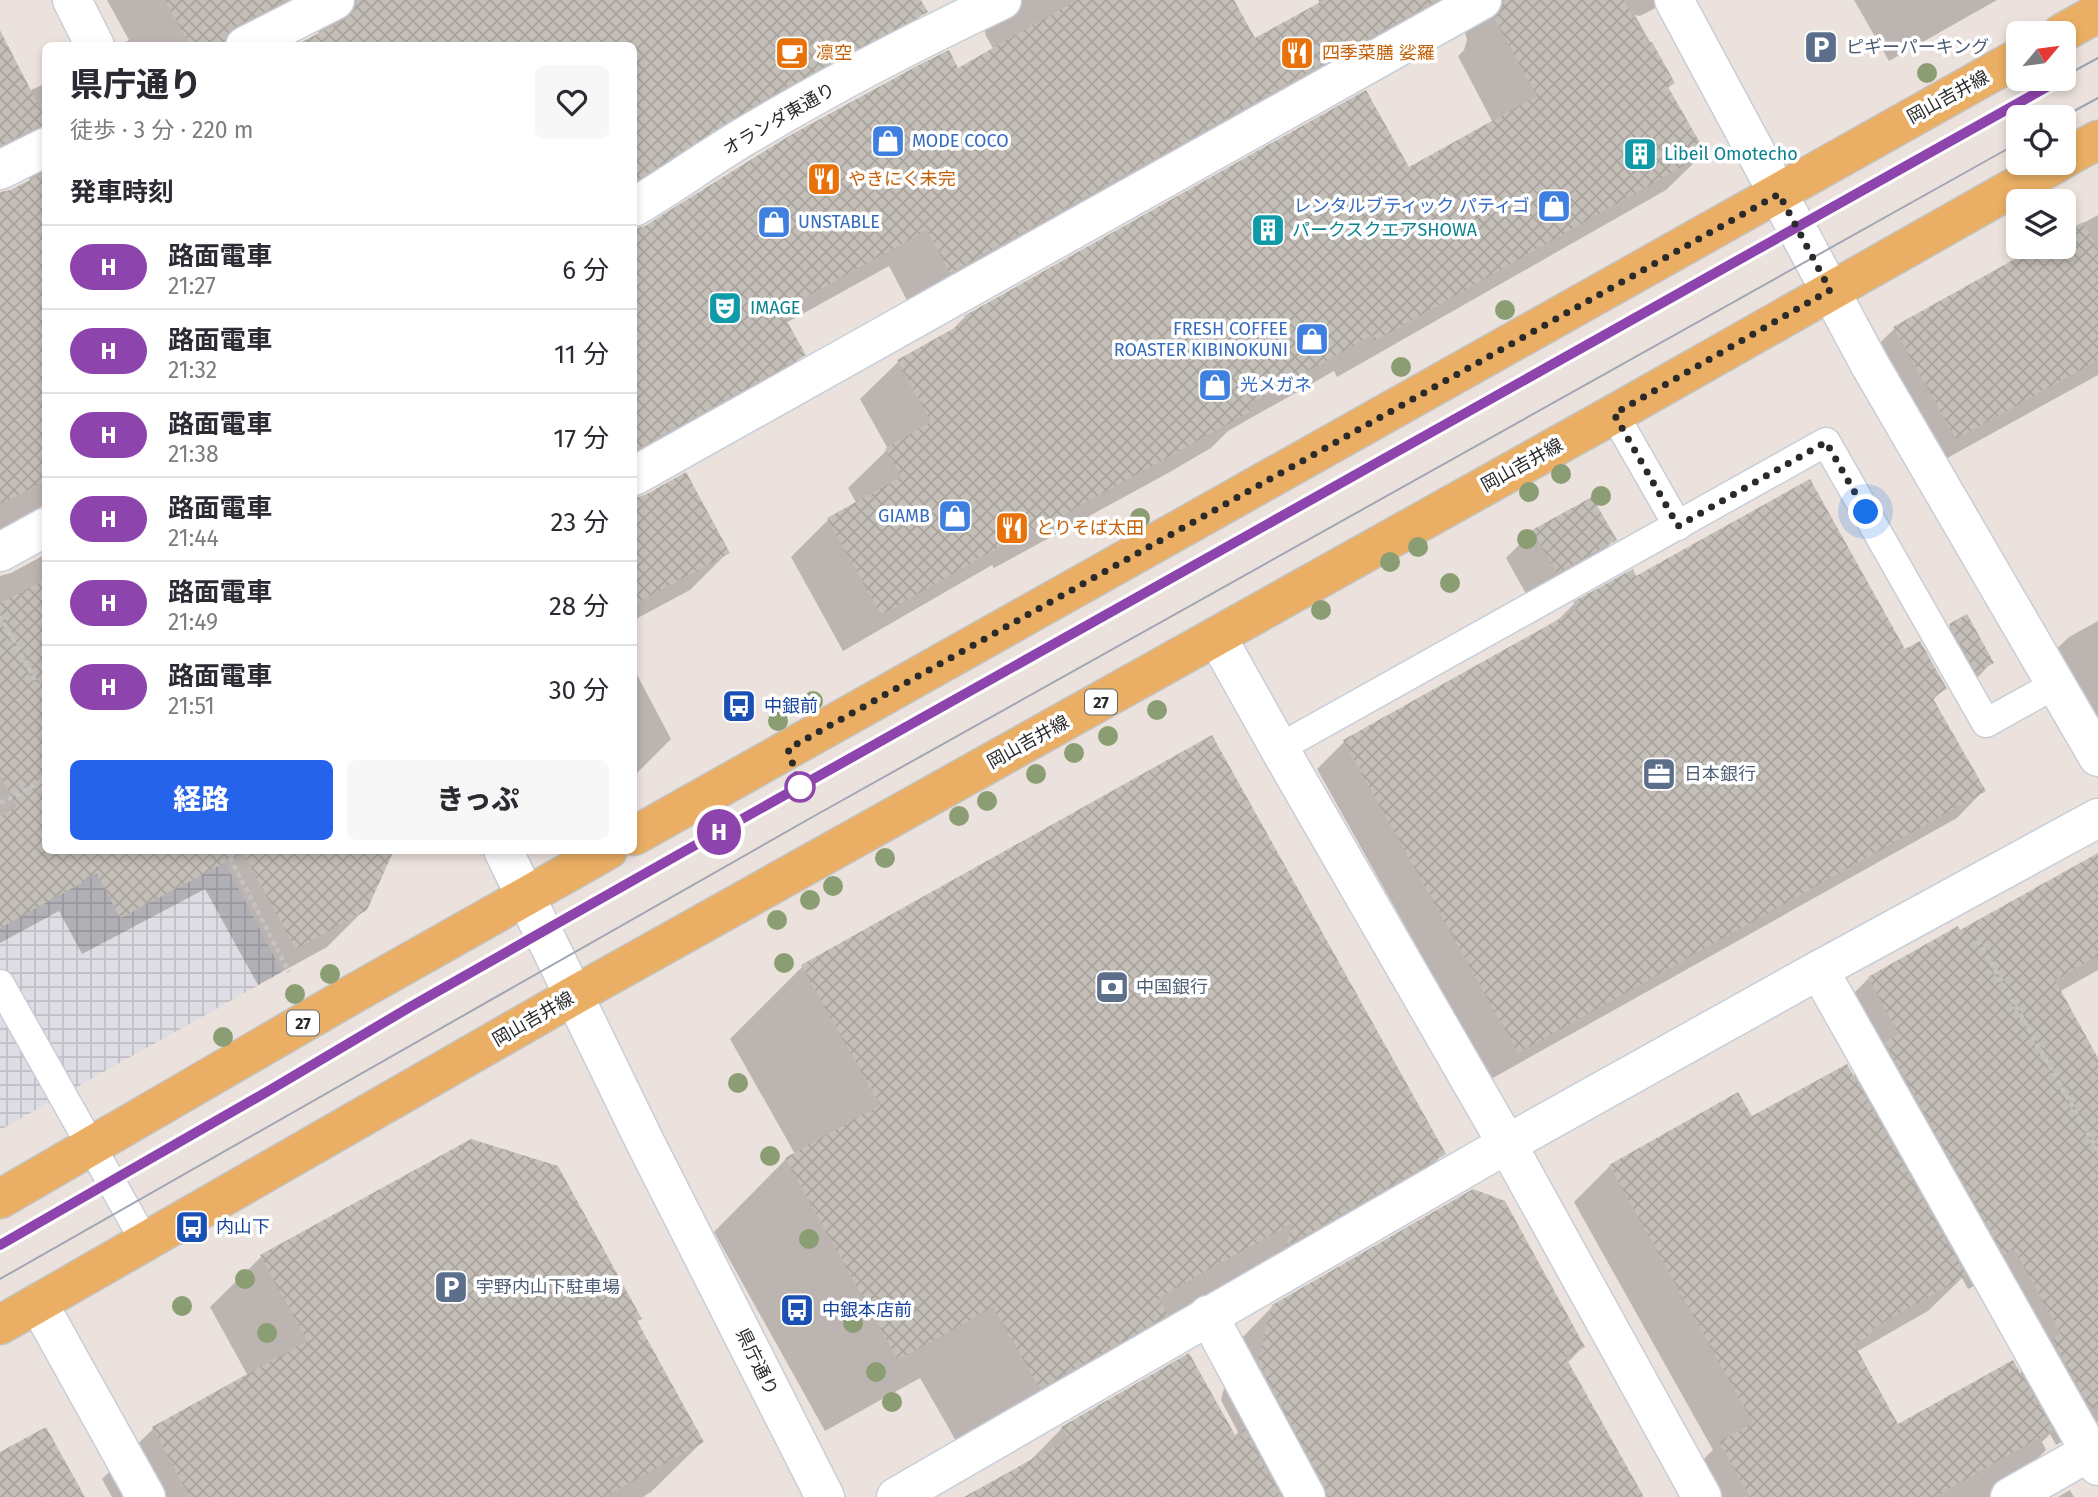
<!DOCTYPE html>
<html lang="ja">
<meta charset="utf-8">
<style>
body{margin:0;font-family:"Fira Sans","Noto Sans JP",sans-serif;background:#f7f7f7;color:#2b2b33;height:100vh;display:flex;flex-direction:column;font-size:26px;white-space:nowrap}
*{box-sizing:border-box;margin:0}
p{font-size:23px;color:#7c7c81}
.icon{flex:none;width:38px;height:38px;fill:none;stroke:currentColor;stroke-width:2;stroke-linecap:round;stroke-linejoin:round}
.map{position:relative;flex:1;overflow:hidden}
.sheet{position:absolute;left:42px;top:42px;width:595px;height:812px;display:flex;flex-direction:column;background:#fff;border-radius:10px;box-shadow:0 4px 10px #0003}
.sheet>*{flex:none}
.badge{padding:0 14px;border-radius:23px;font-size:24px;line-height:46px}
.needle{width:46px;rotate:61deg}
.buttons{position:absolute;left:2006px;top:21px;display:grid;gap:14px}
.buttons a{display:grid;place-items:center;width:70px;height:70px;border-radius:10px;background:#fff;box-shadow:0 4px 10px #0003;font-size:35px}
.you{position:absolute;width:35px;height:35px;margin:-18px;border:5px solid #fff;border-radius:50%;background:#1a73e8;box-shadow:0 0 0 10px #1a73e833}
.map>.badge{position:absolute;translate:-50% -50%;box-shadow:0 0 0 4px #fff}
h2{padding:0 28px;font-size:26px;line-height:63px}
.round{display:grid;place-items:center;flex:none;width:74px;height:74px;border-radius:10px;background:#f7f7f7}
.overview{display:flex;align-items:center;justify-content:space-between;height:119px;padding:0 28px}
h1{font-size:33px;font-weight:800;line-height:52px}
.button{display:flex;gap:14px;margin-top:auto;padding:14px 28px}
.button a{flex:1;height:80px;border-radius:10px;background:#2563eb;color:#fff;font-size:28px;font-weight:800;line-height:80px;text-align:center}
.button a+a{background:#f7f7f7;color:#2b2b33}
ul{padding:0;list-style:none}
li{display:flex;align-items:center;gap:21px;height:84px;padding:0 28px;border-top:2px solid #e1e1e2}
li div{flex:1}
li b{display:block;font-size:26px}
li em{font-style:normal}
li .badge{min-width:77px;font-weight:700;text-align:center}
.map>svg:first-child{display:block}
</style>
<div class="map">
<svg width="2098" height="1497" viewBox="0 0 2098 1497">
<defs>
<pattern id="industrial-grid" width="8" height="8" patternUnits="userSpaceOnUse" patternTransform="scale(1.75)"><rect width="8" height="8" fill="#dedde4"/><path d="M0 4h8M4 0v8" fill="none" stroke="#bfbec4"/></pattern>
<pattern id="building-cross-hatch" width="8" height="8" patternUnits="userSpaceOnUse" patternTransform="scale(1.75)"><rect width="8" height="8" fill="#c4beb8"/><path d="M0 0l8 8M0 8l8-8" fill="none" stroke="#a9a39e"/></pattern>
</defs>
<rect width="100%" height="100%" fill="#ece2dd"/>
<path fill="url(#industrial-grid)" d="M64 851H85L121 918 215 868 219 851 282 972 0 1130V928L82 883Z"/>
<g fill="#0003" fill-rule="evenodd">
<path d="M107 0H919L925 11 888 49 634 194V46L319 35 318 29 231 46H118L129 40Z"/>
<path d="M966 0H1232L1254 40 1320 4 1318 0H1671L1640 16 1635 15 1673 83 1667 89 1704 153 1666 190 1337 377 1334 371 1228 431 1211 448 1168 473 994 568 992 565 843 651 791 557 829 519 857 504 848 488 888 449 860 399 898 362 949 333 965 317 1408 170 1493 123 1458 56 1464 50 1467 40 1464 28 912 310 889 266 786 323 804 354 766 392 634 466V230L646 227 994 50 986 36 984 28Z"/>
<path d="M1854 0H1997L1889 61Z"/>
<path d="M0 34 29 91 46 83V504L18 519 0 537V193L10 191 30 182 29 176 0 164Z"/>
<path d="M2098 215V375L1920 473 1858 364 1894 329 2041 247H2063V234Z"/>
<path d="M645 497 728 552 690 590 634 620V499Z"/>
<path d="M1533 531 1614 540 1587 567 1529 599 1506 558Z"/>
<path d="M46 554V850H392L365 909 327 947 258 985 205 889 82 954 59 911 0 943V576L11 573Z"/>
<path d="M1636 578 1945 688 1932 701 1983 791 1957 818 1491 1079 1317 769 1344 742 1553 625 1574 604Z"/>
<path d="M2098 621V774L2033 672 2069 637Z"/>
<path d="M1950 626 1992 662 1979 676 1963 685 1937 639Z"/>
<path d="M634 669 671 739 634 776Z"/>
<path d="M2098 857V970L2059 992 2098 1062V1422L2056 1445 2050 1434 2042 1442 2046 1450 2011 1485 1990 1497H1695L1684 1478 1713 1450 1574 1202 1610 1166 1751 1119 1852 1077 1863 1067 1833 1014 1869 978 1958 929 1960 933ZM1962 1278 1968 1289 1978 1284 2025 1368 2019 1374 1897 1426 1856 1352 1928 1311Z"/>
<path d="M802 967 1444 1153 1372 1226 967 1460 920 1378 825 1431 714 1232 786 1159 795 1154 730 1039Z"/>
<path d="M471 1141 640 1318 636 1323 702 1442 651 1492 643 1497H112L102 1479 153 1429 248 1376 210 1307 261 1257Z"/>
<path d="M1273 1306 1583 1347 1567 1363 1624 1497H967L1027 1464 1062 1428 1234 1437 1238 1432 1221 1400 1235 1345Z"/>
<path d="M2070 1490 2074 1497H2058Z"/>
</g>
<g fill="url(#building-cross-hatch)">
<path d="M165 0H287L234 27 226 35 223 46H190Z"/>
<path d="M357 0H921L928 12 767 98 634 182V46H294L346 19 354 11Z"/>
<path d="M1077 0H1234L1255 38 1324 0H1437L950 273 927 230 781 311 806 355 634 451V229L645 226 659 217 789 136 915 67 949 50 958 68Z"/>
<path d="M1504 0H1624L1648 44 1652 42 1675 83 1668 87 1706 153 1375 341 1372 335 1248 405 1251 411 1208 435 1032 532 1030 529 881 615 827 518 901 477 885 449 931 422 897 360 967 321 964 316 1366 90 1409 167 1537 96 1494 18 1501 11Z"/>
<path d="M0 30 46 120V125L36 127 0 146Z"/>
<path d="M46 172V481L0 504V192L10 190Z"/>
<path d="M2083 222 2098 249V360L1956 439 1893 327 2022 255 2023 256 2039 247H2063V233Z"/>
<path d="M686 472 730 553 634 604V498L645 495Z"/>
<path d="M1810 479 1905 649 1920 641 1947 689 1932 697 1986 791 1518 1053 1343 740 1577 609 1573 602 1633 569 1636 576Z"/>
<path d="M1592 497 1617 540 1557 573 1532 530Z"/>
<path d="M46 579V850H394L367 910 296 949 243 853 120 918 97 874 0 928V816L17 807 0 775V603Z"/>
<path d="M1967 614 1994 663 1976 673 1949 624Z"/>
<path d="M1212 735 1446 1154 1286 1246 1292 1223 1158 1298 1168 1315 1040 1389 993 1307 898 1360 785 1158 880 1105 801 965Z"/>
<path d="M2098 853V956L2055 980 2098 1058V1405L2091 1409 2052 1339 2061 1334 2014 1249 2004 1255 1885 1042 1899 1034 1868 977 1958 926 1960 930Z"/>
<path d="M1847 1064 1966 1276 1871 1329 1873 1333 1854 1344 1898 1424 2013 1360 2053 1430 1935 1497H1750L1719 1442 1753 1423 1609 1165 1738 1092 1752 1116Z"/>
<path d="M471 1139 558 1166 642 1319 637 1321 704 1442 604 1497H190L152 1427 307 1341 260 1255Z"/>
<path d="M1473 1189 1505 1201 1585 1347 1566 1358 1644 1497H1328L1325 1487 1258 1362 1272 1305Z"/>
<path d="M1189 1353 1239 1442 1243 1426 1281 1497H964L1068 1439 1061 1427Z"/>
<path d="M46 1427 85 1497H0V1452Z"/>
</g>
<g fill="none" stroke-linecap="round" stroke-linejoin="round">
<g stroke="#c8ced7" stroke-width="31">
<g id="lane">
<path d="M1614 414 1678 526"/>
<path d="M1279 748 1826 442 1986 723 2056 684"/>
<path d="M0 984 145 1242"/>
</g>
</g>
<g stroke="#c8ced7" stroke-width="41">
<g id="street">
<path d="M1674 0 1870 365 2098 757"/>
<path d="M245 46 335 0"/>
<path d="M0 170 46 147"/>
<path d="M634 207C672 185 708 158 747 135 829 86 915 41 1002 0"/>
<path d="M634 476 1482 0"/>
<path d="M0 552 46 527"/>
<path d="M1217 637 1279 748 1507 1144 1702 1497"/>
<path d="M1819 970 2098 1466"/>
<path d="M38 1303 146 1497"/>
<path d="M1208 1315 1306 1497"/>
<path d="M896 1497 1507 1144 1819 970 2098 818"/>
<path d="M2010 1497 2098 1447"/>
</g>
</g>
<g stroke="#c8ced7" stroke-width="41">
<g id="secondary">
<path d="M72 0 95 46"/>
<path d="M503 850 646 1144 825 1497"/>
</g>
</g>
<g stroke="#c3c3c3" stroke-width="41">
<g id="primary">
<path d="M2062 33 2098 13"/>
<path d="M2063 159 2098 140"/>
<path d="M634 836 2018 58"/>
<path d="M0 1199 353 994 608 850"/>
<path d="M0 1325 573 996 1614 414 2057 163"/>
</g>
</g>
<g stroke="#c3c3c3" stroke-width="4.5" stroke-dasharray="5 3.5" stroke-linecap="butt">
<path d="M0 616 46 700"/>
<path d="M0 803 46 779"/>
<path d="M226 850 289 972"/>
<path d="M1978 940 2098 1151"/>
</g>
<use href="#lane" stroke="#fff" stroke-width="28"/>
<use href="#street" stroke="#fff" stroke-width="38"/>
<use href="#secondary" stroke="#fff" stroke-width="38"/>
<use href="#primary" stroke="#eaaf64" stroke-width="38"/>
<g stroke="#a0a7b4" stroke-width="2">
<path d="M2063 77 2098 58"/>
<path d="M2063 117 2098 98"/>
<path d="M0 1245 270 1090 410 1007 676 856 2061 79"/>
<path d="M0 1279 816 815 2018 143"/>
</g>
</g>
<g fill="#8b9d73">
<circle cx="1927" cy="73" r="10"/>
<circle cx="1505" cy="310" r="10"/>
<circle cx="1401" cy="367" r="10"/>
<circle cx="1561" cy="474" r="10"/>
<circle cx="1529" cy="492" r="10"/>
<circle cx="1601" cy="496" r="10"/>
<circle cx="1140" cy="518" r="10"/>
<circle cx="1527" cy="539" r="10"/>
<circle cx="1418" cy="547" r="10"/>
<circle cx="1390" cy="562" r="10"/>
<circle cx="1450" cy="583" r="10"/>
<circle cx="1321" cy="610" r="10"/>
<circle cx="813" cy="701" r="10"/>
<circle cx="1157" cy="710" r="10"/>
<circle cx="778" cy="721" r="10"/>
<circle cx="1108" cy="736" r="10"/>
<circle cx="1074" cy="753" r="10"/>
<circle cx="1036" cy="774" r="10"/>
<circle cx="987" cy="801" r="10"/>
<circle cx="959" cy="816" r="10"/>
<circle cx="885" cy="858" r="10"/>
<circle cx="833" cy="886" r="10"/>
<circle cx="810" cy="900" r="10"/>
<circle cx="777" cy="920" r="10"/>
<circle cx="784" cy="963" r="10"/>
<circle cx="330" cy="974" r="10"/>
<circle cx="295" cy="994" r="10"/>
<circle cx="223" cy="1037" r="10"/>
<circle cx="738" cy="1083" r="10"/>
<circle cx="770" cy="1156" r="10"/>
<circle cx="809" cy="1239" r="10"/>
<circle cx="245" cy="1279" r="10"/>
<circle cx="182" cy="1306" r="10"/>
<circle cx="853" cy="1323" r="10"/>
<circle cx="267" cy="1333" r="10"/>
<circle cx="876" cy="1372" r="10"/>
<circle cx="892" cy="1402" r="10"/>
</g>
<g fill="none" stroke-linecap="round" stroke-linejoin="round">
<g stroke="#fff" stroke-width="16">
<path id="line" d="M0 1245 270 1090 410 1007 676 856 2061 79"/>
</g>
<use href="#line" stroke="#8e44ad" stroke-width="10"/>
<path stroke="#2a2a2a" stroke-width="7" stroke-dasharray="0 12.6" d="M800 787 788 749 1779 194 1830 290 1614 414 1678 526 1826 442 1866 512"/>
</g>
<defs>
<g id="parking-square" transform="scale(1.75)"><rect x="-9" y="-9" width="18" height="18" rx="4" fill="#5c6f8a" stroke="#fff"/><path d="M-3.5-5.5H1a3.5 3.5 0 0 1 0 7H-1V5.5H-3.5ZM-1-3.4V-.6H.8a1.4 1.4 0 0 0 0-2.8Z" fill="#fff"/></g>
<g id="cafe-square" transform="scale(1.75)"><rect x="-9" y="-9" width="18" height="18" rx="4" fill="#e8710a" stroke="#fff"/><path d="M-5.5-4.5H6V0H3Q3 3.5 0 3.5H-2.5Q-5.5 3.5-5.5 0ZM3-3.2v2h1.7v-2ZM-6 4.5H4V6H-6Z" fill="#fff"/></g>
<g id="restaurant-square" transform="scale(1.75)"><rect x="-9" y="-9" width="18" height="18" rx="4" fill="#e8710a" stroke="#fff"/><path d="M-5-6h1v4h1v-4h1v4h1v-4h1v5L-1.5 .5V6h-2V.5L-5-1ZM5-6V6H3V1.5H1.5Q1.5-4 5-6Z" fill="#fff"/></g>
<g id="shop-square" transform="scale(1.75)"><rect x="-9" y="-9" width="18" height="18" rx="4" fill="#3f7fe0" stroke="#fff"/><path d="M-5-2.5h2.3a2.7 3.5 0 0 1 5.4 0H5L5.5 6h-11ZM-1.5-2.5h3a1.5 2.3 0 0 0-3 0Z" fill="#fff"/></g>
<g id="building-square" transform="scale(1.75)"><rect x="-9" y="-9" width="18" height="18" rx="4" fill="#0f9aa8" stroke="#fff"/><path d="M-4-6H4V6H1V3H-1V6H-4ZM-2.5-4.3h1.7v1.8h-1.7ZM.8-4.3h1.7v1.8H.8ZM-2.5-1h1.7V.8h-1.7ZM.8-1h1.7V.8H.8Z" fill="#fff"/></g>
<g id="theatre-square" transform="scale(1.75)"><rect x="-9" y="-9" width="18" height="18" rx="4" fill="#0f9aa8" stroke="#fff"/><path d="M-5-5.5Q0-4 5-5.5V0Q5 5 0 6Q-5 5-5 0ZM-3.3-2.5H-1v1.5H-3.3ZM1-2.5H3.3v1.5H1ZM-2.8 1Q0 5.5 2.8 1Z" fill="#fff"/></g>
<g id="bus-square" transform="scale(1.75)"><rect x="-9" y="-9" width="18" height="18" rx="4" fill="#1a4fb4" stroke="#fff"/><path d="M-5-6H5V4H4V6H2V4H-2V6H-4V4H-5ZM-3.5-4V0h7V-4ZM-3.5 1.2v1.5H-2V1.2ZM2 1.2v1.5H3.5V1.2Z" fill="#fff"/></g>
<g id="office-square" transform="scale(1.75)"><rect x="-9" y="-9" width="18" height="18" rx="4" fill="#5c6f8a" stroke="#fff"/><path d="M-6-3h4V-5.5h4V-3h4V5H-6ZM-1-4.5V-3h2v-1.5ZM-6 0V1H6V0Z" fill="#fff"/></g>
<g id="bank-square" transform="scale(1.75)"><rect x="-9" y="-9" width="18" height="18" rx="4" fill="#5c6f8a" stroke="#fff"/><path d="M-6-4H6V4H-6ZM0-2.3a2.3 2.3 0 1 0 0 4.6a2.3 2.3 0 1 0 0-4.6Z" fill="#fff"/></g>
</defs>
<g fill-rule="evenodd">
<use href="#parking-square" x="1821" y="47"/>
<use href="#cafe-square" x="792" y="53"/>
<use href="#restaurant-square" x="1297" y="53"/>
<use href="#shop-square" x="888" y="141"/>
<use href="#building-square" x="1640" y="154"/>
<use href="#restaurant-square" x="824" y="179"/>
<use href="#shop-square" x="1554" y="206"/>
<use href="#shop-square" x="774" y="222"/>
<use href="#building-square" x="1268" y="230"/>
<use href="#theatre-square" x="725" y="308"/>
<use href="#shop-square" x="1312" y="339"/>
<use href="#shop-square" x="1215" y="385"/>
<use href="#shop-square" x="955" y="516"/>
<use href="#restaurant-square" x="1012" y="528"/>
<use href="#bus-square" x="739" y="706"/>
<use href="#office-square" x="1659" y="774"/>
<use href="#bank-square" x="1112" y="987"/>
<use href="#bus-square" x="192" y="1227"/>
<use href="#parking-square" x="451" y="1287"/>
<use href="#bus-square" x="797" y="1310"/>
</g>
<circle fill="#fff" stroke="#8e44ad" stroke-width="3.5" cx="800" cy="787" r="14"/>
<g text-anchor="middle" stroke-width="7" stroke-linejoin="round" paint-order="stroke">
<g fill="#fff" stroke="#6a6a6a" stroke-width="2">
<rect x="1085" y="689.5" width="32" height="25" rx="5"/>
<rect x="287" y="1010.5" width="32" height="25" rx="5"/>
</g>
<g font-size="16" font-weight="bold" fill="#2a2a2a">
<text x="1101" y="708">27</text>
<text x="303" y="1029">27</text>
</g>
<g font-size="18" fill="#4e5e75" stroke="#fff" text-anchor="start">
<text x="1846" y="53">ピギーパーキング</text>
<text x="1684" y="780">日本銀行</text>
<text x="1136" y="993">中国銀行</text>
<text x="476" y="1293">宇野内山下駐車場</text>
</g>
<g font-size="18" fill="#c56008" stroke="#fff" text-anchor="start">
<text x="816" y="59">凛空</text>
<text x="1322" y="59">四季菜膳 娑羅</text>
<text x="848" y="185">やきにく未完</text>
<text x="1036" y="534">とりそば太田</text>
</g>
<g font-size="18" fill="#2a2a2a" stroke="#fff">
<text transform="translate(1948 97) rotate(-29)" y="6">岡山吉井線</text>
<text transform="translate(779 119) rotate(-30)" y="6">オランダ東通り</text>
<text transform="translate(1522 465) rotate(-29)" y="6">岡山吉井線</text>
<text transform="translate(1028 742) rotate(-29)" y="6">岡山吉井線</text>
<text transform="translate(533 1019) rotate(-30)" y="6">岡山吉井線</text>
<text transform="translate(757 1362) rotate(64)" y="6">県庁通り</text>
</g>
<g font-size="18" fill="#366cbe" stroke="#fff" text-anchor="start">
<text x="912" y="147">MODE COCO</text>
<text x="1530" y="212" text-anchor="end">レンタルブティック パティゴ</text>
<text x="798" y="228">UNSTABLE</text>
<text x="1288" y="335" text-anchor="end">FRESH COFFEE<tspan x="1288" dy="21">ROASTER KIBINOKUNI</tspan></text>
<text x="1240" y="391">光メガネ</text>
<text x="930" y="522" text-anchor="end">GIAMB</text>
</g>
<g font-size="18" fill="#0d838f" stroke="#fff" text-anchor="start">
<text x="1664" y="160">Libeil Omotecho</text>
<text x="1292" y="236">パークスクエアSHOWA</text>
<text x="750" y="314">IMAGE</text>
</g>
<g font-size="18" fill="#164399" stroke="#fff" text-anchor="start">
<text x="764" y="712">中銀前</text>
<text x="216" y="1233">内山下</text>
<text x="822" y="1316">中銀本店前</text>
</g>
</g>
</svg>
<div class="buttons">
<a><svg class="needle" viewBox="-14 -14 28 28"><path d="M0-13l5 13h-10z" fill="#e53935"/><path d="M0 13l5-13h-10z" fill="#7c7c81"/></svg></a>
<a><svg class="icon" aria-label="locate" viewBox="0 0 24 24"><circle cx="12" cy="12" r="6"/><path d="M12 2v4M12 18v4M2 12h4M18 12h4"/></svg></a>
<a><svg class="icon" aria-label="layers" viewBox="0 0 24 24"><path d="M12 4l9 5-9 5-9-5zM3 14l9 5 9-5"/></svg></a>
</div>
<div class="you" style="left:1866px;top:512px"></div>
<b class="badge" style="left:719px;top:832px;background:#8e44ad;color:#fff">H</b>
<section class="sheet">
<div class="overview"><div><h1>県庁通り</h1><p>徒歩 · 3 分 · 220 m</p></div><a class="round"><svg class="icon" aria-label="heart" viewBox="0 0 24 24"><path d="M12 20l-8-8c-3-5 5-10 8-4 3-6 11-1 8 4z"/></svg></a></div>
<h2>発車時刻</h2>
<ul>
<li><span class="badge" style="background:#8e44ad;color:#fff">H</span><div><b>路面電車</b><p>21:27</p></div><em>6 分</em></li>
<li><span class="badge" style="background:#8e44ad;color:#fff">H</span><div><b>路面電車</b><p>21:32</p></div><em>11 分</em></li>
<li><span class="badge" style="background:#8e44ad;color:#fff">H</span><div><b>路面電車</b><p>21:38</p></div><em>17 分</em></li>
<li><span class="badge" style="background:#8e44ad;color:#fff">H</span><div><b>路面電車</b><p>21:44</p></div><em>23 分</em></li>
<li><span class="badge" style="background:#8e44ad;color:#fff">H</span><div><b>路面電車</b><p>21:49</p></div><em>28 分</em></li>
<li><span class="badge" style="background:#8e44ad;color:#fff">H</span><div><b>路面電車</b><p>21:51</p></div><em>30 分</em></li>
</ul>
<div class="button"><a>経路</a><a>きっぷ</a></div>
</section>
</div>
